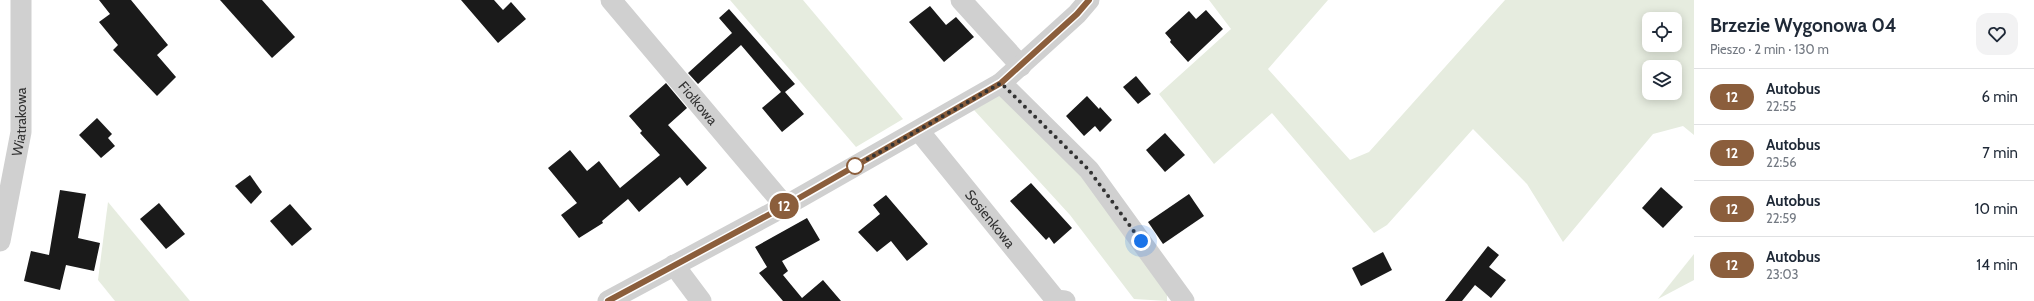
<!DOCTYPE html>
<html lang="pl">
<meta charset="utf-8">
<style>
body{margin:0;font-family:Cabin,sans-serif;background:#f2f2f3;color:#1f2937;height:100vh;display:flex;flex-direction:column;font-size:15px;white-space:nowrap}
*{box-sizing:border-box;margin:0}
p{font-size:13px;color:#747a83}
.icon{flex:none;width:22px;height:22px;fill:none;stroke:currentColor;stroke-width:2;stroke-linecap:round;stroke-linejoin:round}
.map{position:relative;flex:1;overflow:hidden}
.details{display:flex;flex-direction:column;background:#fff;width:340px}
.details>*{flex:none}
.badge{padding:0 8px;border-radius:13px;font-size:14px;line-height:26px}
.fabs{position:absolute;left:1642px;top:12px;display:grid;gap:8px}
.fabs a{display:grid;place-items:center;width:40px;height:40px;border-radius:8px;background:#fff;box-shadow:0 2px 10px #0003;font-size:20px}
.you{position:absolute;width:20px;height:20px;margin:-10px;border:3px solid #fff;border-radius:50%;background:#1a73e8;box-shadow:0 0 0 6px #1a73e833}
.map>.badge{position:absolute;translate:-50% -50%;box-shadow:0 0 0 2px #fff}
.round{display:grid;place-items:center;flex:none;width:42px;height:42px;border-radius:12px;background:#f2f2f3}
.summary{display:flex;align-items:center;justify-content:space-between;height:68px;padding:0 16px}
h1{font-size:19px;font-weight:800;line-height:30px}
ul{padding:0;list-style:none}
li{display:flex;align-items:center;gap:12px;height:56px;padding:0 16px;border-top:1px solid #e0e1e3}
li div{flex:1}
li b{display:block;font-size:15px}
li em{font-style:normal}
li .badge{min-width:44px;font-weight:700;text-align:center}
main{display:flex;flex:1;min-height:0}
.map>svg:first-child{display:block}
</style>
<main>
<div class="map">
<svg width="1694" height="301" viewBox="0 0 1694 301">
<rect width="100%" height="100%" fill="#fff"/>
<g fill="#e6ecdf" fill-rule="evenodd">
<path d="M730 0H803L903 119 856 147Z"/>
<path d="M1209 0H1328L1268 69 1350 160 1369 152 1505 0H1694V135L1683 126 1653 134 1563 242 1527 184 1473 129 1387 225 1374 233 1272 113 1214 164 1159 94 1231 29ZM1649 19H1675V45H1649ZM1649 67H1675V93H1649Z"/>
<path d="M1001 93 1073 164 1167 291V301L1134 299 1070 215 974 110Z"/>
<path d="M108 202 190 301H115L98 280Z"/>
<path d="M1694 254V280L1658 299Z"/>
</g>
<g fill="#1a1a1a">
<path d="M99 0H131L168 45 157 55 176 77 157 96 113 50 118 45 99 22 110 14Z"/>
<path d="M220 0H262L295 37 272 58Z"/>
<path d="M461 0H494L503 10 511 2 526 19 498 43Z"/>
<path d="M930 6 946 25 956 17 974 37 944 62 909 22Z"/>
<path d="M729 9 795 84 785 92 804 114 782 132 762 108 781 92 741 45 698 84 688 73 732 33 719 18Z"/>
<path d="M1206 10 1223 29 1188 62 1170 42 1171 40 1165 33 1189 11 1196 19Z"/>
<path d="M1136 76 1151 94 1138 104 1123 87Z"/>
<path d="M666 83 687 108 668 125 707 168 687 186 680 177 639 212 628 199 602 221 603 223 579 238 561 215 577 203 548 168 570 150 587 171 599 161 620 188 660 155 640 133 642 131 629 116Z"/>
<path d="M1087 96 1099 109 1100 107 1112 120 1100 132 1095 126 1084 136 1066 116Z"/>
<path d="M97 118 112 134 108 138 115 146 101 158 79 135Z"/>
<path d="M1165 133 1185 155 1165 172 1146 150Z"/>
<path d="M250 175 262 192 251 204 235 186Z"/>
<path d="M1031 183 1072 228 1054 244 1049 237 1046 240 1010 201Z"/>
<path d="M1661 187 1683 207 1663 228 1642 208Z"/>
<path d="M60 190 86 194 78 238 100 243 94 271 66 265 60 290 24 281 31 251 49 255Z"/>
<path d="M1189 194 1204 216 1163 244 1148 222Z"/>
<path d="M886 195 928 244 907 261 891 241 877 252 858 232 880 214 873 205Z"/>
<path d="M159 203 185 234 166 249 140 219Z"/>
<path d="M290 204 312 229 292 246 270 221Z"/>
<path d="M807 218 820 240 782 261 788 271 783 275 802 298 823 280 841 301H783L759 273 767 267 755 247Z"/>
<path d="M1488 246 1499 255 1489 267 1506 280 1491 298 1475 285 1462 301H1445Z"/>
<path d="M1383 252 1392 270 1361 286 1352 268Z"/>
</g>
<g fill="none" stroke-linecap="round" stroke-linejoin="round">
<g stroke="#d0d0d0" stroke-width="21">
<path id="s1" d="M611 0 785 206"/>
<path d="M961 0 1021 66"/>
<path d="M1001 83 1089 170 1184 301"/>
<path id="s2" d="M919 131 1056 300 1065 301"/>
<path id="s3" d="M0 241 21 132V0"/>
<path d="M674 265 701 301"/>
<path d="M608 301 785 206 1001 83 1077 14 1089 0"/>
</g>
</g>
<g fill="none" stroke-linecap="round" stroke-linejoin="round">
<g stroke="#fff" stroke-width="9">
<path id="line" d="M608 301 785 206 1001 83 1077 14 1089 0"/>
</g>
<use href="#line" stroke="#8b5e3c" stroke-width="6"/>
<path stroke="#333" stroke-width="4" stroke-dasharray="0 7.2" d="M855 166 852 168 1001 83 1089 170 1141 241"/>
</g>
<circle fill="#fff" stroke="#8b5e3c" stroke-width="2" cx="855" cy="166" r="8"/>
<g text-anchor="middle" stroke-width="4" stroke-linejoin="round" paint-order="stroke">
<g font-size="14" fill="#333" stroke="#fff">
<text dy="5" stroke="none"><textPath href="#s1" startOffset="135">Fiołkowa</textPath></text>
<text dy="5" stroke="none"><textPath href="#s3" startOffset="121">Wiatrakowa</textPath></text>
<text dy="5" stroke="none"><textPath href="#s2" startOffset="113">Sosienkowa</textPath></text>
</g>
</g>
</svg>
<div class="fabs">
<a><svg class="icon" aria-label="locate" viewBox="0 0 24 24"><circle cx="12" cy="12" r="6"/><path d="M12 2v4M12 18v4M2 12h4M18 12h4"/></svg></a>
<a><svg class="icon" aria-label="layers" viewBox="0 0 24 24"><path d="M12 4l9 5-9 5-9-5zM3 14l9 5 9-5"/></svg></a>
</div>
<div class="you" style="left:1141px;top:241px"></div>
<b class="badge" style="left:784px;top:206px;background:#8b5e3c;color:#fff">12</b>
</div>
<section class="details">
<div class="summary"><div><h1>Brzezie Wygonowa 04</h1><p>Pieszo · 2 min · 130 m</p></div><a class="round"><svg class="icon" aria-label="heart" viewBox="0 0 24 24"><path d="M12 20l-8-8c-3-5 5-10 8-4 3-6 11-1 8 4z"/></svg></a></div>
<ul>
<li><span class="badge" style="background:#8b5e3c;color:#fff">12</span><div><b>Autobus</b><p>22:55</p></div><em>6 min</em></li>
<li><span class="badge" style="background:#8b5e3c;color:#fff">12</span><div><b>Autobus</b><p>22:56</p></div><em>7 min</em></li>
<li><span class="badge" style="background:#8b5e3c;color:#fff">12</span><div><b>Autobus</b><p>22:59</p></div><em>10 min</em></li>
<li><span class="badge" style="background:#8b5e3c;color:#fff">12</span><div><b>Autobus</b><p>23:03</p></div><em>14 min</em></li>
</ul>
</section>
</main>
